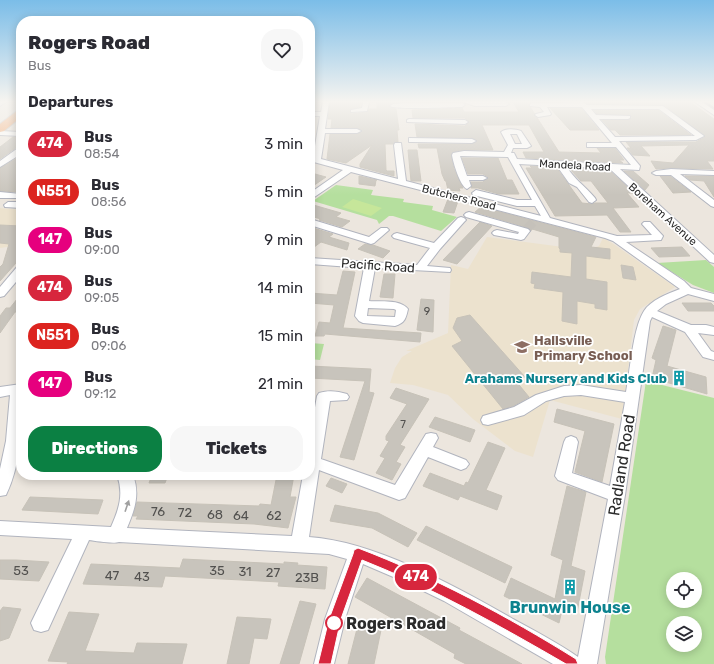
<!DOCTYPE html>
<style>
body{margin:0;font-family:Rubik,sans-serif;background:#f7f7f7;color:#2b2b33;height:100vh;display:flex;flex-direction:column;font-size:15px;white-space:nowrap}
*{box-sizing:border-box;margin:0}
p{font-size:13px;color:#7c7c81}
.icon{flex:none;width:22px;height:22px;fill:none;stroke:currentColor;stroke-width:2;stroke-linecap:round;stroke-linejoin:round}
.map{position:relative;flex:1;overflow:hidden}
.side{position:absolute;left:16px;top:16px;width:299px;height:464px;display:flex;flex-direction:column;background:#fff;border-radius:16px;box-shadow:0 2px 10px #0003}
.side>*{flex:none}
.badge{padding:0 8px;border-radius:13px;font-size:14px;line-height:26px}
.buttons{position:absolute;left:666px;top:572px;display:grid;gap:8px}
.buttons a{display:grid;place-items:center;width:36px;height:36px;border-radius:50%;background:#fff;box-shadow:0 2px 10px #0003;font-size:20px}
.map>.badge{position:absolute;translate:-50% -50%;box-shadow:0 0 0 2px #fff}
h2{padding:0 12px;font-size:15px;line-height:36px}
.round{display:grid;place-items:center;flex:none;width:42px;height:42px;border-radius:16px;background:#f7f7f7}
.head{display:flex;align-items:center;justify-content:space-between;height:68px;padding:0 12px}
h1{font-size:19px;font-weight:800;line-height:30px}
.button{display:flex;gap:8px;margin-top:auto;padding:8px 12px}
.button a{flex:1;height:46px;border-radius:16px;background:#0b8043;color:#fff;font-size:16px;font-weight:800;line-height:46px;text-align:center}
.button a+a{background:#f7f7f7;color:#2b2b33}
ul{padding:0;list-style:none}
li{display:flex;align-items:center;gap:12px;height:48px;padding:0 12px}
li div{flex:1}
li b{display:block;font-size:15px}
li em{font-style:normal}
li .badge{min-width:44px;font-weight:700;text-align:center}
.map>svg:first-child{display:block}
</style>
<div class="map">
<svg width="714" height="664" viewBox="0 0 714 664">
<rect width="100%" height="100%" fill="#ece6de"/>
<g fill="#ece2ce">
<path d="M0 208 21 210V245L0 248Z"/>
<path d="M487 237 586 250 599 246 603 238 612 243 675 287 640 309 634 320 622 419 550 400 533 457 515 451 473 419 448 395 413 385 390 383 395 368 402 357 412 351H406L448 333 451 265 468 269Z"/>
</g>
<g fill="#b5df9e" fill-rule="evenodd">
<path d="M336 185 373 190 371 195 404 199 403 202 433 206 432 210 457 217 441 231 393 216H389L379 224 377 220 313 201Z"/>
<path d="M706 260 714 267V293L693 285 657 263Z"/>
<path d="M310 343 324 344 320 360 310 359Z"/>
<path d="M646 381 714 398V664H606L605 657ZM673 579H695V601H673ZM673 623H695V645H673Z"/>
</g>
<path fill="#c6e69a" d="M353 199 382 208 371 216 342 207Z"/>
<g fill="#c8c4bc" stroke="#c7c2b8">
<path d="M330 102H360V107L350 109 351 114 367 112 369 109H377V103H392L389 107 396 109 399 130H397L398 142H395L393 144H385L386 170 387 171H394V176L360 167V164L372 145 346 163 327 159 330 134H357L362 132 357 128H331L332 119H328Z"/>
<path d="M513 102H527L559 152 601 153 597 148H615L624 160H619L623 163 526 158 523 152H544L529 125H482L493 150H464L452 152 451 155 454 169 463 188H459L460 191 448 190 446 181H445L442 174 437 148H419L418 144H472L477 140 472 138 417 137 415 124 465 126 469 122 465 118H413L412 110 462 108 464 112H519Z"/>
<path d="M585 102H690L714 119V161H707L713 169 671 168 656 169 651 161 673 163 689 145 641 146 650 156 633 155 627 148H631L626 142H696L705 137 664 105 588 104Z"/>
<path d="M550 108H581L599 130H570Z"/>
<path d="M594 110H658L691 135H620L615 130H611L602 120H628L632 118 631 115 597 114Z"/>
<path d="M13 137H21V146L17 147 0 159V147Z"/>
<path d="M408 150H417L421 181H411Z"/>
<path d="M21 156V161L15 165 21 166V192L0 191V168Z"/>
<path d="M462 158H498L507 180H512L519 194H499L478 188H471L472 186 471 182H483L488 177 483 174H468Z"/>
<path d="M530 166 556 167 582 203 592 204 595 203H608L591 181H581L569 168 609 170 634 193H627L639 207 613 208 631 232H620L607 215 555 216 526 168H532Z"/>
<path d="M624 171H633L649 185 645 190Z"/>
<path d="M310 174H315L326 177 310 188Z"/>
<path d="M359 176 377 180H376L375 186 359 184Z"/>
<path d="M660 176H670L691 192 673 193Z"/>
<path d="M685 176H714V197L704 181 690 180Z"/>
<path d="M448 199 458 201 454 213 443 212Z"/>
<path d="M310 204 341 213 336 217 350 221 342 227 319 220 321 219 310 216Z"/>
<path d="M481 207 596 237 591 247 610 249V259L586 256V279L607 282V310L595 308V304L577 301V324L562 321 563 292 534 288 535 284 531 283 532 272 571 277 572 253 560 252V249L559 248V237L475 212Z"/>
<path d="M480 222 492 226 457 264 443 260Z"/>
<path d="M0 225 21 226V245L16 263 0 281V267L3 264 9 244 0 243Z"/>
<path d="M310 227 333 234 329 237 349 243 347 250 321 242 310 250Z"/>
<path d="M365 244 373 245 390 251 383 258 358 249Z"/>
<path d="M682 247 690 256 659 257 651 248Z"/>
<path d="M621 265 633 267 636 280 623 278Z"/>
<path d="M343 271 355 272 343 328 421 333 420 342 325 334 324 336H315L319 322 330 323 334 305 310 303V293L337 295Z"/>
<path d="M384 274H395L393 298 380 297Z"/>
<path d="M21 294V312H15L0 333V316L6 308H10Z"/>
<path d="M421 299 434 300 433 332 417 330Z"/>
<path d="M682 303H711L714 306V311H688Z"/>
<path d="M470 315 525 377 515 380 529 397 513 406 503 409 452 346 462 341 453 328 457 318Z"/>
<path d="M663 326 676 330 667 366 706 377 707 394 652 378 656 360 652 358Z"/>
<path d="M310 366 371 369 369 392 374 393 354 460 340 457 365 381 310 378Z"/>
<path d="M396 388 429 399 400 445 405 447 396 462 401 464 392 480 376 473 385 458 380 456 389 441 386 440V436L407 404 390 398Z"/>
<path d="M557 409 614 424 602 482 575 472 585 431 554 422Z"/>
<path d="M435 417 475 430 470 442 429 427Z"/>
<path d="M488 442 505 448 486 490 502 496 497 510 460 496 458 500 423 486 430 473 464 486 466 482 468 483Z"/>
<path d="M152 475H168L165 483H149Z"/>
<path d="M277 475H294L290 497H296L288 528 254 524 136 519 138 516H133L137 502 259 506 260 504 271 505Z"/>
<path d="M331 478 347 484 342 493 326 486Z"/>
<path d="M567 486 586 492 571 566 585 571 577 612 563 606 559 623 504 596 511 578 555 599 563 560 551 555Z"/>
<path d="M30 497 103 500 98 514 22 510Z"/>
<path d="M335 505 378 513 417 533 408 547 372 528 330 521Z"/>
<path d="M426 526 512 567 505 583 417 540Z"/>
<path d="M183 559 284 564V562L298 563 297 565 327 567 325 589 278 586 279 582 165 576 162 587 83 584 91 564 180 568Z"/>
<path d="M0 560H16L49 562 39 581 0 579Z"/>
<path d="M367 578 460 628 459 630 522 664H466L454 658 455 654 355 597Z"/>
<path d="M300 601 316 604 299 664H280Z"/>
<path d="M3 607 21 609 9 638 0 641V611Z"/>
<path d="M69 612 99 614 85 651 134 653 137 643 187 644 182 664H67L68 662 48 661Z"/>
<path d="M237 617 271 619 267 639 254 638 249 664H227Z"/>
<path d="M358 625 381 630 374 664H348Z"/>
</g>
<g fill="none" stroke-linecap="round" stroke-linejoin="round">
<path stroke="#c5c1ba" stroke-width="9" stroke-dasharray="9 4.5" stroke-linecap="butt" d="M527 229 534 221"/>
<g stroke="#b1b4be" stroke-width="2">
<g id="minor">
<path d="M0 102H6L0 106Z"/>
<path d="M323 102H329L325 129H357L361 131 357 133H325L321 159 398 179 394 145 395 143H401L406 181 541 216 535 206H517L473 195 472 193 476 190 517 200H532L508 157 460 156 467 176H483L487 178 483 180H469L471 186 467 189C460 186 453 162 452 155L453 153 464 151 504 152 508 145 501 132C506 128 516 129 521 131L531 146 527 148H513L511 153H514L517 159 631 165 616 147H587V143H612L582 107H547L551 114 550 115 538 117 535 115 536 114 544 112 540 107 530 106V104L532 103 583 102 587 105 663 106 704 136 696 140 619 141 640 166 639 170 620 169 714 255V263L710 262 610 169 566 166C574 179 585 186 595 198L596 200 592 203 589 202 577 187 569 183 557 166 519 164 550 218 617 236 652 235 642 224 644 222H650L663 236 661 240 626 242 684 281 691 288 714 294V301L688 294 666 304 657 311 691 325H706L714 327V335L698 333 711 351 714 352V360L703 357 685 332 652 317 650 321 625 495 597 664H553L444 601 405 582 363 564 345 619 334 664H314L325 619 347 559 329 554 119 542C113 544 96 541 89 540L48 630 41 632 34 630 31 623 72 539 0 535V521L111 527C119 509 124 494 117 475H133C140 494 135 509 127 528L292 536 303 475H310V436L317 396 319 393C328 390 338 391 347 394L349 397 347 400 330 401 321 459 395 485 426 434 431 433 436 434 438 438 433 447 466 460 469 464 466 468 461 470 428 457 405 498 399 500 319 470 309 537C373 541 456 586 513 619 535 631 558 643 578 657L608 499 558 480 555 476 564 442 566 438 571 436 576 438 578 442 572 473 610 486 625 402 581 395 564 396 546 401 524 415 488 425 483 424 481 420 483 416 514 407 536 395 564 386 581 385 626 392C630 371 633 328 644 311 651 300 667 294 680 289L613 241 605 238 351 172 310 200V193L343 170 310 161V157L313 158 320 116H310V112H321ZM591 109H659L695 136 615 137 599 119H628L630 118V116L596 115ZM510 134H517L522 144H515Z"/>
<path d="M363 102H369L367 111 351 112V110L362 108Z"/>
<path d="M463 102H506L509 104 506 106H475Z"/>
<path d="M695 102H702L714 110V115Z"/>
<path d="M406 103H462L465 105 462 107C451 107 395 110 390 106L393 104Z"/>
<path d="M409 119 465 120 468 122 465 124 407 122V120Z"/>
<path d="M0 131 21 132V136L0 135Z"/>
<path d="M409 138 472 139 476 141 472 143 412 142H409Z"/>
<path d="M18 148H21V154L0 167V161Z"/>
<path d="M671 169 714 171V175L680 174 714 200V207L711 206 671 175H656L652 173 656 171Z"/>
<path d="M0 192 21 194V198H0Z"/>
<path d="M8 202H21V208L5 207 4 205Z"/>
<path d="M469 212 528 229 530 231 524 239 521 240 494 235 492 233 494 231 497 230 518 234 519 232 466 217 464 215 466 213Z"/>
<path d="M461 217 464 218 466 220 464 222 440 249 427 266 450 268 451 270 450 272 375 268 369 301C381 302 400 299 408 309 406 318 405 323 395 326L363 323 359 321 355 316 364 268 310 264V258L417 265 430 248 394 238 392 236 394 234 397 233 434 243 458 218ZM368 308 394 309 396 310 395 317 367 316Z"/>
<path d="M310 219 369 237 381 228H387L389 230 374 243 371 244 310 225Z"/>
<path d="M21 266V276L4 296 0 297V287L17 267Z"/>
<path d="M21 384C21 422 23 460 6 495L0 496V469L6 441 10 395 0 397V387Z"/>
</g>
</g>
<g stroke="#c4c4c4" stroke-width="2">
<path id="highway" d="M21 109V117L4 131 0 132V124L18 110Z"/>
</g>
<use href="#minor" fill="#fff" fill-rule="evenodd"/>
<use href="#highway" fill="#f49f60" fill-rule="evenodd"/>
<path stroke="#a1a4b4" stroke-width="2" d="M705 102 714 108"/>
</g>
<defs><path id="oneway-solid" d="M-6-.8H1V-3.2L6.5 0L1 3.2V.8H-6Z"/></defs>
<use fill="#a0a0a0" href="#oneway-solid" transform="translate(127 506) rotate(-71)"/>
<linearGradient id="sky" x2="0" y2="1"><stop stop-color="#7bbde8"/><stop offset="0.52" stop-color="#f6f4f0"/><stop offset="1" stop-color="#f6f4f0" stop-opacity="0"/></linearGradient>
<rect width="714" height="195" fill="url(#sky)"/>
<path fill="#d7263d" stroke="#fff" d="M358 548C434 577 507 616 576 659L578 664H566C502 627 433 588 362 560L341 619 331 664H318L329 619 353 554 354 550Z"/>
<defs>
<g id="school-bare" transform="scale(1.2)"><path d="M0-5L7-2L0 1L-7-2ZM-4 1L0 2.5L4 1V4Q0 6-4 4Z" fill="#8d6e63" stroke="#fff" stroke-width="2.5" paint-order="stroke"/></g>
<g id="building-bare" transform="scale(1.2)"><path d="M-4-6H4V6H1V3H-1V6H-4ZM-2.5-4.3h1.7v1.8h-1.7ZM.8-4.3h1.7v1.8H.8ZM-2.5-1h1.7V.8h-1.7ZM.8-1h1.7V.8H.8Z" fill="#0f9aa8" stroke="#fff" stroke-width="2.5" paint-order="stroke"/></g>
</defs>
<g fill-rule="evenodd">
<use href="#school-bare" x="522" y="347"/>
<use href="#building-bare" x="679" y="378"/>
<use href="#building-bare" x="570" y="587"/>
</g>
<circle fill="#fff" stroke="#d7263d" stroke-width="2" cx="334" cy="623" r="8"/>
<g text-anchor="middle" stroke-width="3.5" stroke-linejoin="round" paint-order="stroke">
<g font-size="11" fill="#2b2b2b" stroke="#fff">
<text transform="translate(575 165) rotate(3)" y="4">Mandela Road</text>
<text transform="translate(459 197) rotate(14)" y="4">Butchers Road</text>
<text transform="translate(663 214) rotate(42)" y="4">Boreham Avenue</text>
</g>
<g font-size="11" fill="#52514f">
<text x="427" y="315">9</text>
<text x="403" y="428">7</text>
</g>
<g font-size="13" fill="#2b2b2b" stroke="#fff">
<text transform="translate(378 265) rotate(4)" y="5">Pacific Road</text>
</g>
<g font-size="13" font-weight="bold" fill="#785e54" stroke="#fff" text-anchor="start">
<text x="534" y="345">Hallsville<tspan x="534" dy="15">Primary School</tspan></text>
</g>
<g font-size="13" font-weight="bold" fill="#0d838f" stroke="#fff" text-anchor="end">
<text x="667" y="383">Arahams Nursery and Kids Club</text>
</g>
<g font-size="13" fill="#52514f">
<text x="158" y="516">76</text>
<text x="185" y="517">72</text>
<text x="215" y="519">68</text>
<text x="241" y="520">64</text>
<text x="274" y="520">62</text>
<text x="21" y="575">53</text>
<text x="217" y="575">35</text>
<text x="245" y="576">31</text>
<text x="273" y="577">27</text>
<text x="112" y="580">47</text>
<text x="142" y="581">43</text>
<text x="307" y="582">23B</text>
</g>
<g font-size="16" fill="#2b2b2b" stroke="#fff">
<text transform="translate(621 465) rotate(-81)" y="6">Radland Road</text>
</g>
<g font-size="16" font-weight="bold" fill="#0d838f" stroke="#fff">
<text x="570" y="613">Brunwin House</text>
</g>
<g font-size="16" font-weight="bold" fill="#2b2b2b" stroke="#fff" text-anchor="start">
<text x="346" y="629">Rogers Road</text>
</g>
</g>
</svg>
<div class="buttons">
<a><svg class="icon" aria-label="locate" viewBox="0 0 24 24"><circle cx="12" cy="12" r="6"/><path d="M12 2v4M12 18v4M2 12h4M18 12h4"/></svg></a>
<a><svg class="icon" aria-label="layers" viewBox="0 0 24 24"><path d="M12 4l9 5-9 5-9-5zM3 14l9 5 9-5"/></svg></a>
</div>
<b class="badge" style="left:416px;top:577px;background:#d7263d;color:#fff">474</b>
<section class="side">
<div class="head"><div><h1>Rogers Road</h1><p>Bus</p></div><a class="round"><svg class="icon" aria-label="heart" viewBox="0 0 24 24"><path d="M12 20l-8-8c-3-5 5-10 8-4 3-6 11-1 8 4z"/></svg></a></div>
<h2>Departures</h2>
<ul>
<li><span class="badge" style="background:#d7263d;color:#fff">474</span><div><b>Bus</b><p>08:54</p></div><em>3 min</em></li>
<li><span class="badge" style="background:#dc241f;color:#fff">N551</span><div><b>Bus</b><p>08:56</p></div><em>5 min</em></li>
<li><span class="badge" style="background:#e6007e;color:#fff">147</span><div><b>Bus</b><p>09:00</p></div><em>9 min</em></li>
<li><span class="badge" style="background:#d7263d;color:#fff">474</span><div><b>Bus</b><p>09:05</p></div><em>14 min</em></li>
<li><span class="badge" style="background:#dc241f;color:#fff">N551</span><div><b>Bus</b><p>09:06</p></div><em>15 min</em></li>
<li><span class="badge" style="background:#e6007e;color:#fff">147</span><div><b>Bus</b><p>09:12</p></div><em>21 min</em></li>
</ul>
<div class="button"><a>Directions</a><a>Tickets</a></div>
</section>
</div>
